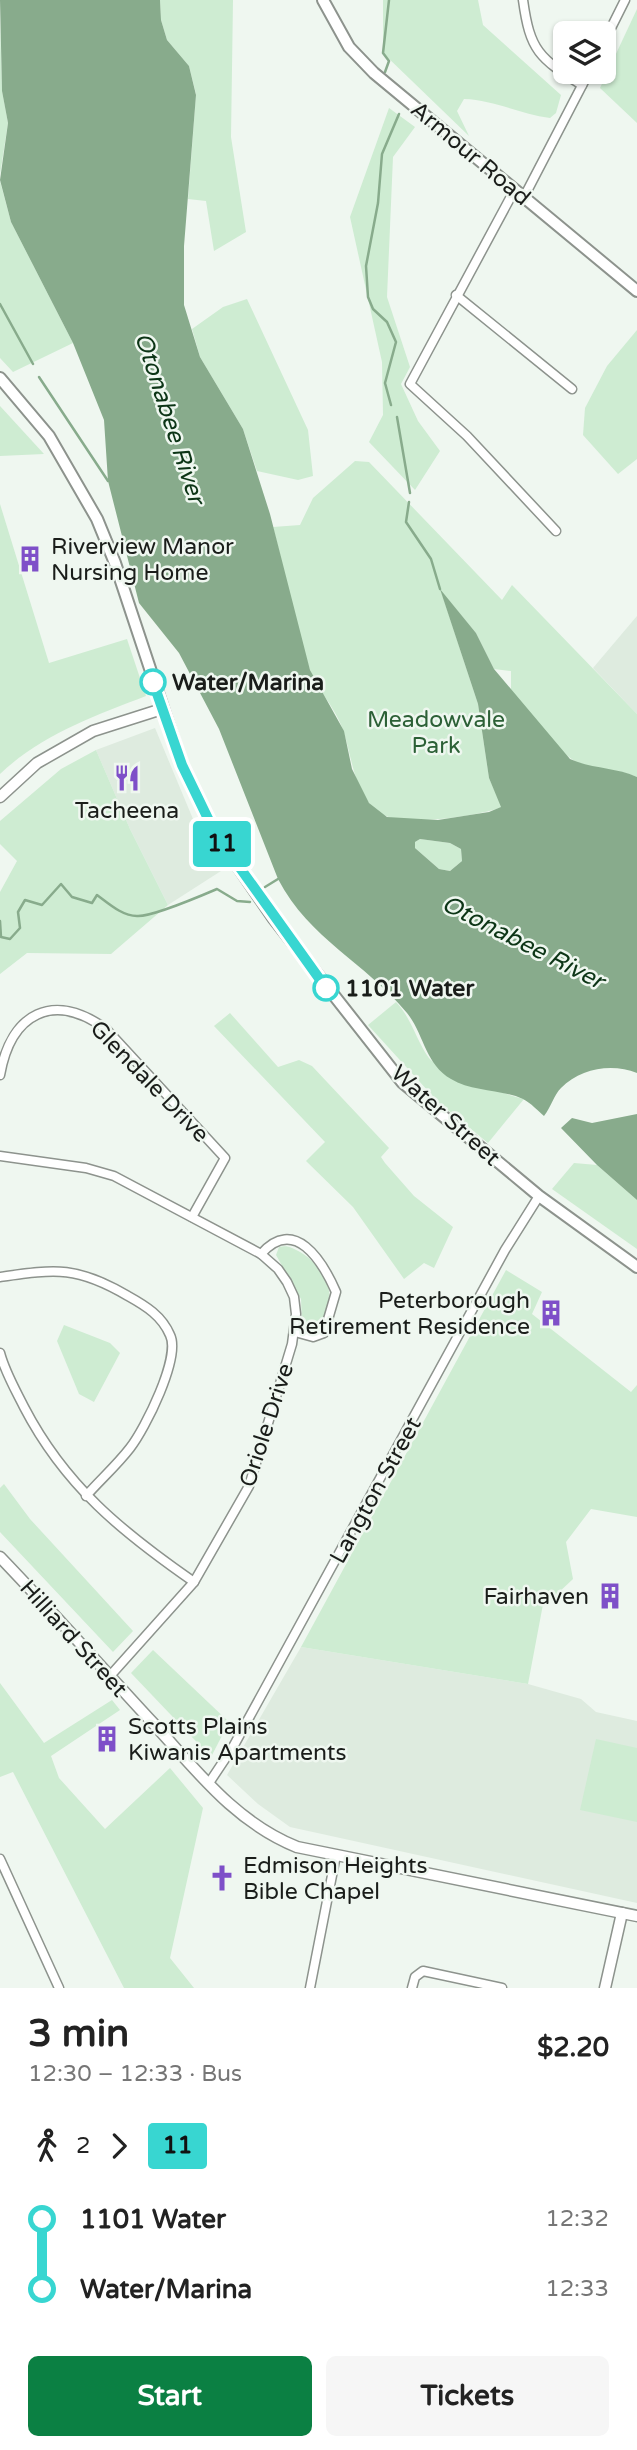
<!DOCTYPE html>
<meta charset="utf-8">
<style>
body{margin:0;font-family:"Varela Round",sans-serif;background:#f6f6f6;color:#222;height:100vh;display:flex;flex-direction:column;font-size:26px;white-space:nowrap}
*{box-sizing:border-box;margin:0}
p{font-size:23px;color:#767676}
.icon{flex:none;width:38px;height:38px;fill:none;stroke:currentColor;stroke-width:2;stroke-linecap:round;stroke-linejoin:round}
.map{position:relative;height:1988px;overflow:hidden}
.details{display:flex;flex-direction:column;background:#fff;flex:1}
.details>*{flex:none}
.badge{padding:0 14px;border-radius:5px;font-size:24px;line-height:46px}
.buttons{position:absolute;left:553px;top:21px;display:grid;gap:14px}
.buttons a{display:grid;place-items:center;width:63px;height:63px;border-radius:10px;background:#fff;box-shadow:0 2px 5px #0004;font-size:35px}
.map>.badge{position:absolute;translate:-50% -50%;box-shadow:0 0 0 4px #fff}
.legs{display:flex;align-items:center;gap:10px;height:77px;padding:0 28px;font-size:23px}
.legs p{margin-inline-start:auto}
.headline{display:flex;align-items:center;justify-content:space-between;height:119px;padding:0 28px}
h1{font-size:38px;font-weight:800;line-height:52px}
.button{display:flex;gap:14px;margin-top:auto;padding:14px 28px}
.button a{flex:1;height:80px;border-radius:10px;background:#0b8043;color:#fff;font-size:28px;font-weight:800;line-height:80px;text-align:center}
.button a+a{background:#f6f6f6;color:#222}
ul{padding:0 28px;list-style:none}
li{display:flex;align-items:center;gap:24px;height:70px;font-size:26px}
li i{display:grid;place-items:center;width:10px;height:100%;margin:0 9px;background:currentColor}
li i::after{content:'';width:18px;height:18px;margin:-9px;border:5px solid;border-radius:50%;background:#fff}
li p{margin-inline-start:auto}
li:first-child i{background:linear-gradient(#0000 50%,currentColor 0)}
li:last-child i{background:linear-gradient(currentColor 50%,#0000 0)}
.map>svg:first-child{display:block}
</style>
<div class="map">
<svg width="637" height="1988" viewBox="0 0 637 1988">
<rect width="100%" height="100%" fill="#eff7f0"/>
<g fill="#deebdf">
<path d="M637 616V714L593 668Z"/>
<path d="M155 728 193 819 221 871 168 905 130 829 96 750Z"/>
<path d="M301 1647 528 1684 581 1699 596 1712 637 1721V1903L290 1827 258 1804 227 1775Z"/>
</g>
<g fill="#ceecd2">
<path d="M160 0H233L231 137 246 232 214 251 206 201 188 199 196 94 189 66 167 40 161 20Z"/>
<path d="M383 0H478L483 25 561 95 556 113 550 118C520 114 494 100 464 99L457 111 469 136 383 53Z"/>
<path d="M637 9V123L600 88Z"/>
<path d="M0 17 2 91 8 123 0 175Z"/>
<path d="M389 108 415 127 393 157 387 297 410 367 401 384 418 421 440 451 415 490 369 442 383 415 382 362 350 217Z"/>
<path d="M0 181 11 222 73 343 13 372 0 358Z"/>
<path d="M247 299 308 430 313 476 298 480 257 471 243 429 200 357 192 329 223 307Z"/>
<path d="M637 330V459L618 474 583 435 585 408 607 366Z"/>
<path d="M0 406 44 454 0 456Z"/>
<path d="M355 461 369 462 502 600 512 585 637 714V777C619 769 601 771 583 765 560 758 528 710 511 690V671L494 669 476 633 441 591 478 704 489 778 502 807C480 816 407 826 386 816 355 802 353 761 344 733 337 709 317 690 309 667 295 621 285 573 273 527L300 525 313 498Z"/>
<path d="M0 504 49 663 127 639 146 696C94 716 41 735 0 774Z"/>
<path d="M96 750 130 829 168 905 111 954 27 953 0 974V892L17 861 0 844V821L61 769Z"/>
<path d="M420 839 450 843 461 849 462 861 450 871 439 869 415 848V842Z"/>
<path d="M396 1002C412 1019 416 1040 429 1058 439 1071 506 1095 524 1099L488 1143 439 1103 368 1025Z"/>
<path d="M230 1013 278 1067 299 1060 312 1066 389 1148 381 1157 385 1163 414 1196 453 1227 434 1268 424 1263 404 1279 353 1207 306 1161 325 1142 214 1026Z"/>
<path d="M574 1163 597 1165 637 1200V1249L552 1189Z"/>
<path d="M279 1247C288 1245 292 1248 300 1252 329 1269 340 1303 319 1332H313L302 1324 301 1299 276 1255Z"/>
<path d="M506 1270 542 1292 532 1314 631 1392 637 1385V1517L591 1509 566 1542 573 1579 556 1595 544 1599 528 1684 301 1647Z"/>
<path d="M64 1325 110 1343 120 1353 94 1402 79 1394 57 1341Z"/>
<path d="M4 1484 30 1519 133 1631 113 1652 0 1532V1488Z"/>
<path d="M153 1650 229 1722 211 1757 131 1673Z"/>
<path d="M0 1683 44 1743 112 1700 120 1710 51 1756 59 1778 105 1829 170 1768 203 1808 170 1958 194 1988H124L13 1772 0 1777Z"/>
<path d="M596 1739 637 1748V1822L580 1810Z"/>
</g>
<g fill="#88ab8c" fill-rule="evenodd">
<path d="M0 0H160L161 20 167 40 189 66 196 95 184 246V305L200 357 243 429 270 514 310 670 344 731 352 769 369 803 387 817 438 820 489 812 501 807 489 778 478 704 440 589 476 633 494 669 570 759C592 769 615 767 637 777V1073C612 1063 581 1068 561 1088 554 1095 551 1107 544 1116 538 1111 531 1103 523 1099 501 1089 472 1092 451 1079 425 1064 424 1034 407 1013 365 962 310 940 278 879L219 729 179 653 139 603 108 481 104 420 73 343 11 222 0 180 8 123 2 91ZM420 839 450 843 461 849 462 861 450 871 439 869 415 848V842Z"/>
<path d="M637 1114V1200L597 1165 561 1128 572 1118 592 1123Z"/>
</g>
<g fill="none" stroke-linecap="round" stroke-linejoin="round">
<g stroke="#88ab8c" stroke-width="2.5">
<path d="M385 72 389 61 383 53 389 0"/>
<path d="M0 304 33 364"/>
<path d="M39 377 108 481"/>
<path d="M391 405 385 383 396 342 387 322 373 309 368 297 366 266 378 203 382 154 399 114"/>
<path d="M397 417 410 493"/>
<path d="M409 502 406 522 431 559 440 589"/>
<path d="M265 887 278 879"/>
<path d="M0 921 1 937 10 939 20 928 18 912 25 900 42 905 61 884 72 897 92 903 97 895C108 903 122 916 137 916 151 917 203 895 217 889L237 901 250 902"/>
</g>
<g stroke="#8d938d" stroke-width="11">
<g id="minor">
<path d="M523 0C530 51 539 58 582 85"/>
<path d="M604 42 625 0"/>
<path d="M515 189 410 384 467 436 556 531"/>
<path d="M524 197 589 72"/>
<path d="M456 295 572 389"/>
<path d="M0 1075C11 1013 53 991 106 1029L225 1158 192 1217"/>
<path d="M0 1156 86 1168 114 1176 261 1254 278 1269 287 1282 294 1297 296 1314 292 1344 249 1486 194 1582 109 1677"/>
<path d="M261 1254C294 1216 322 1260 336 1292L324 1333 313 1337 295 1332"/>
<path d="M0 1277C57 1269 77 1266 128 1296 146 1306 162 1316 170 1335 181 1357 145 1429 130 1448 117 1465 100 1480 86 1496"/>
<path d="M0 1353C5 1372 15 1389 24 1407 65 1486 122 1532 194 1582"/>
<path d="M209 1783 233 1747 505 1250 539 1196"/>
<path d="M0 1859 59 1988"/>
<path d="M310 1988 336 1855"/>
<path d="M412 1988 415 1977 423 1971 502 1988"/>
</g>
</g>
<g stroke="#8d938d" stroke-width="13">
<g id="tertiary">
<path d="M0 797 37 763 93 731 162 709"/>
<path d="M0 1557C52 1611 102 1668 153 1723 197 1771 235 1822 297 1847L637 1916"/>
<path d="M605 1988 622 1913"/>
</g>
</g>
<g stroke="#8d938d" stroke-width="14">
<g id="secondary">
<path d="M323 0 349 47 374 73 637 291"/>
<path d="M0 378 49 436 97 519 115 563 182 765 215 833 274 919 402 1082 539 1196 637 1267"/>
</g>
</g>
<use href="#minor" stroke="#fff" stroke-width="8"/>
<use href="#tertiary" stroke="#fff" stroke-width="10"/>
<use href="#secondary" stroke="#fff" stroke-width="10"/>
</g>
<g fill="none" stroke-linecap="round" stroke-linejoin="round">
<g stroke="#fff" stroke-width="16">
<path id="line-1" d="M153 682 182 765 215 833 326 988"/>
</g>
<use href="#line-1" stroke="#38d6d1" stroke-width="10"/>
</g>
<defs>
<g id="building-bare" transform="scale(2.1)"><path d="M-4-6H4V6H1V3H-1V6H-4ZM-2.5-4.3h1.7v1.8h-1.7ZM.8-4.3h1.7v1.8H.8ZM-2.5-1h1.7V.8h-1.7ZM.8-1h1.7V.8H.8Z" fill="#7e4fc8" stroke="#eff7f0" stroke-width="2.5" paint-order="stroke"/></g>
<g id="restaurant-bare" transform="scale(2.1)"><path d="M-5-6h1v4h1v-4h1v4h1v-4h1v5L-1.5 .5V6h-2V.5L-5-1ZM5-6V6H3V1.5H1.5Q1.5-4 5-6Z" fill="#7e4fc8" stroke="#eff7f0" stroke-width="2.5" paint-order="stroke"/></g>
<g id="church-bare" transform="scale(2.1)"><path d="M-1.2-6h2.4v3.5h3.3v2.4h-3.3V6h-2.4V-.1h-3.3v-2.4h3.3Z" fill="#7e4fc8" stroke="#eff7f0" stroke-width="2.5" paint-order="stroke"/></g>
</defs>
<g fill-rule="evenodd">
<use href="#building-bare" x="30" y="559"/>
<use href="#restaurant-bare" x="127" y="778"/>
<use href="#building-bare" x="551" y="1313"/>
<use href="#building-bare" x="610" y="1596"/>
<use href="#building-bare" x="107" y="1739"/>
<use href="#church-bare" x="222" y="1878"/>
</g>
<g fill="#fff" stroke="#38d6d1" stroke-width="3.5">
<circle cx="153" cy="682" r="12"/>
<circle cx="326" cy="988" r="12"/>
</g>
<g text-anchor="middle" stroke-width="5" stroke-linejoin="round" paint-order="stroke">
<g font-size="23" fill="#1a1d1a" stroke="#eff7f0">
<text transform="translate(471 153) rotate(40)" y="8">Armour Road</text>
<text transform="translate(150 1081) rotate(46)" y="8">Glendale Drive</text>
<text transform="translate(446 1115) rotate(42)" y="8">Water Street</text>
<text transform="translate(266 1425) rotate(-72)" y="8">Oriole Drive</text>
<text transform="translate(375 1490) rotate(-61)" y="8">Langton Street</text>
<text transform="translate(74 1638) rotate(48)" y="8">Hilliard Street</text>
</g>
<g font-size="23" fill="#1a1d1a" stroke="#eff7f0" text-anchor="start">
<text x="51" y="554">Riverview Manor<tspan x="51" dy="26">Nursing Home</tspan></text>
<text x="127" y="818" text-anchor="middle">Tacheena</text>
<text x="530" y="1308" text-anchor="end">Peterborough<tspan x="530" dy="26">Retirement Residence</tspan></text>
<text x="589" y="1604" text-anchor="end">Fairhaven</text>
<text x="128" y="1734">Scotts Plains<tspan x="128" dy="26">Kiwanis Apartments</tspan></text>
<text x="243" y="1873">Edmison Heights<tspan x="243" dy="26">Bible Chapel</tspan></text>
</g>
<g font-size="23" font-weight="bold" fill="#1a1d1a" stroke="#eff7f0" text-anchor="start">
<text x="172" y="690">Water/Marina</text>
<text x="345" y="996">1101 Water</text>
</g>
<g font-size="23" fill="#2c6036" stroke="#eff7f0">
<text x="436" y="727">Meadowvale<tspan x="436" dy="26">Park</tspan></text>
</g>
<g font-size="24" font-style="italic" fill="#0c3516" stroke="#eff7f0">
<text transform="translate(170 418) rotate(72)" y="8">Otonabee River</text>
<text transform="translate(523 942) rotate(27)" y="8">Otonabee River</text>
</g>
</g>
</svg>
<div class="buttons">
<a><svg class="icon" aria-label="layers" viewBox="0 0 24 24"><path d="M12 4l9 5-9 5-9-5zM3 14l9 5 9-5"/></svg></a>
</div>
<b class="badge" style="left:222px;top:844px;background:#38d6d1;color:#111">11</b>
</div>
<section class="details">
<div class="headline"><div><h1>3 min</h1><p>12:30 – 12:33 · Bus</p></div><b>$2.20</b></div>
<div class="legs"><svg class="icon" aria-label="walk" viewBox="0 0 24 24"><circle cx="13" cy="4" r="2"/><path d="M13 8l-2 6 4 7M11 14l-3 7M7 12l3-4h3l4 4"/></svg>2<svg class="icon" aria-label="forward" viewBox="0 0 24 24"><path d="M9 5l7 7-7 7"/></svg><b class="badge" style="background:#38d6d1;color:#111">11</b></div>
<ul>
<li><i style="color:#38d6d1"></i><b>1101 Water</b><p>12:32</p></li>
<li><i style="color:#38d6d1"></i><b>Water/Marina</b><p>12:33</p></li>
</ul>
<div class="button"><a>Start</a><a>Tickets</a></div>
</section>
